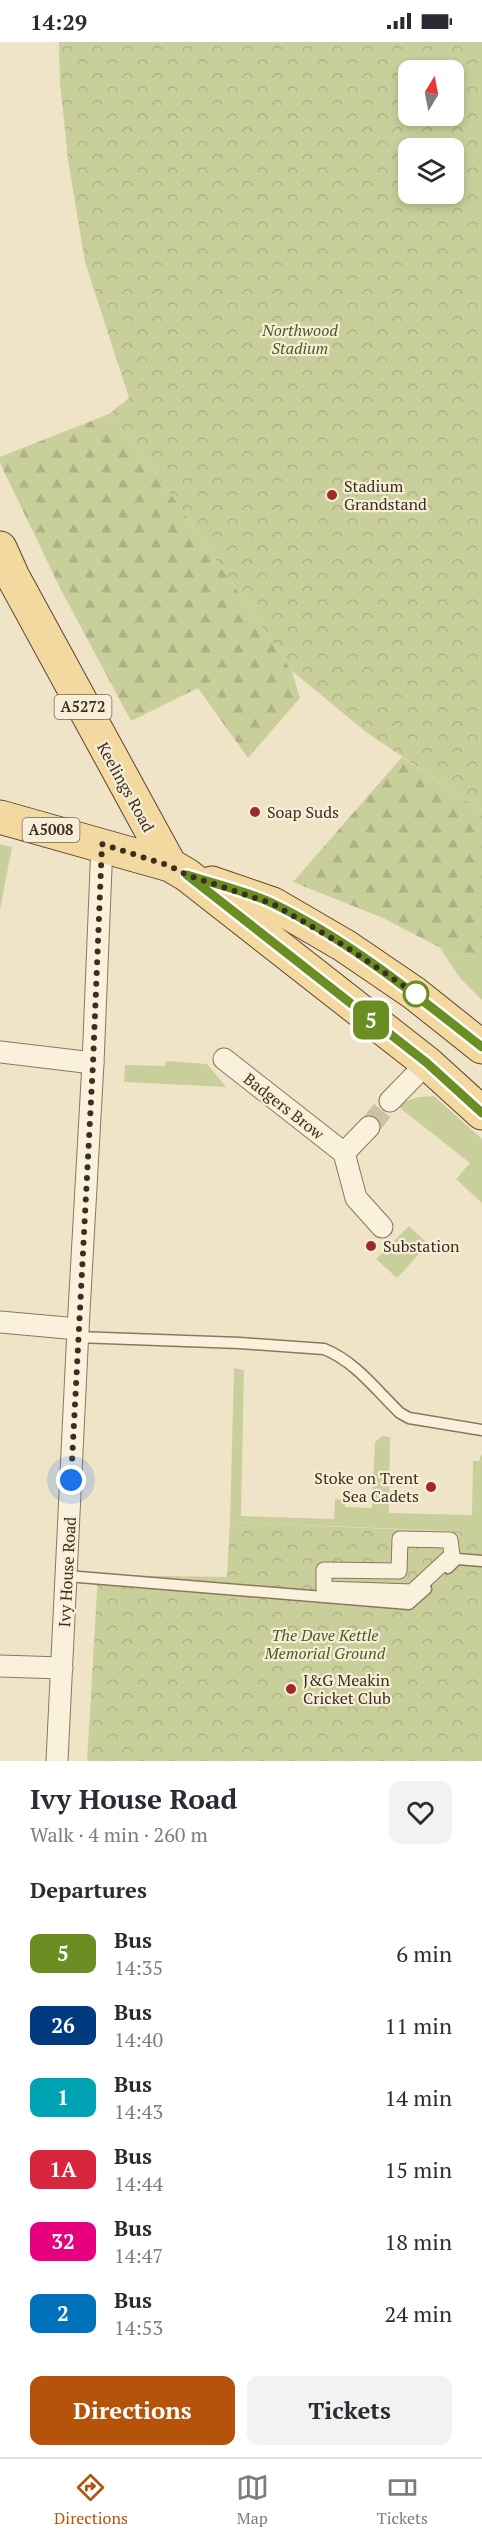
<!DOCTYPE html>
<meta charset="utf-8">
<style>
body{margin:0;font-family:"PT Serif",serif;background:#f2f2f3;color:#2b2b33;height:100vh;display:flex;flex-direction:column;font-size:22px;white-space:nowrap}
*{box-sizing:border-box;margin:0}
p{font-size:20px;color:#7c7c81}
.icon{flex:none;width:33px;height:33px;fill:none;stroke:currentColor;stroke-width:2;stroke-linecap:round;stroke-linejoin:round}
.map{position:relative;height:1719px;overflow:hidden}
.details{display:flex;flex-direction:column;background:#fff;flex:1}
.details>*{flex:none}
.badge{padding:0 12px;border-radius:9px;font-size:21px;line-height:39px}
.needle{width:39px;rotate:10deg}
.buttons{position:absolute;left:398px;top:18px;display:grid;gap:12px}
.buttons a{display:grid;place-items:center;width:66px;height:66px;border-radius:12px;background:#fff;box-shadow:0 3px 9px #0003;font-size:30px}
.you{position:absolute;width:30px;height:30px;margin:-15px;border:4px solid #fff;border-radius:50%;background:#1a73e8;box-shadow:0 0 0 9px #1a73e833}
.map>.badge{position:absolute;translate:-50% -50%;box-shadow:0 0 0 3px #fff}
h2{padding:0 30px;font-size:22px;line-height:54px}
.round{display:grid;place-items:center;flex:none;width:63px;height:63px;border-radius:12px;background:#f2f2f3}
.head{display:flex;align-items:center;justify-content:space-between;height:102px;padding:0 30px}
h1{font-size:28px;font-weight:700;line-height:45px}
.action{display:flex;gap:12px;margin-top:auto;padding:12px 30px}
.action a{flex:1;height:69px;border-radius:12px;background:#b45309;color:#fff;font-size:24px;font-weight:700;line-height:69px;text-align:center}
.action a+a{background:#f2f2f3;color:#2b2b33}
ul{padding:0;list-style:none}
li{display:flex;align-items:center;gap:18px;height:72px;padding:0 30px}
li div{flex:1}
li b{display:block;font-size:22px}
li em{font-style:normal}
li .badge{min-width:66px;font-weight:700;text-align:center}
.status{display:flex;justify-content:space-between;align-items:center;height:42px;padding:0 30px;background:#fff;direction:ltr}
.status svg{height:16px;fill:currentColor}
.dock{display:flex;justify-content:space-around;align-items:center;height:84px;border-top:2px solid #e1e1e2;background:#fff;font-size:16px;color:#7c7c81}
.dock a{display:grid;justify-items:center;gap:3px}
.dock .active{color:#b45309}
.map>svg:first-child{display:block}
</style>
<div class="status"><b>14:29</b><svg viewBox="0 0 49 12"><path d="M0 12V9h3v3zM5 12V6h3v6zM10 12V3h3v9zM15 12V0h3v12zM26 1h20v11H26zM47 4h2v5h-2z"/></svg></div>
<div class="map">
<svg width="482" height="1719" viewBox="0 0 482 1719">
<defs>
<pattern id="forest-firs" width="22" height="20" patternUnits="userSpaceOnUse" patternTransform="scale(1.5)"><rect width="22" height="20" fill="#c9cf9b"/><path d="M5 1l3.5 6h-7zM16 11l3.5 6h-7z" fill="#aeb285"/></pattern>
<pattern id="park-crowns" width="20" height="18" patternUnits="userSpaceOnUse" patternTransform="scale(1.5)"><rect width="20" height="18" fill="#c9cf9b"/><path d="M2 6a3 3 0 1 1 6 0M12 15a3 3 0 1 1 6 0" fill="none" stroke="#aeb285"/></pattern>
</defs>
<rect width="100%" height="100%" fill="#f0e4c8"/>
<g fill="#c9cf9b">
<path d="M0 802 12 805 0 868Z"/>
<path d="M440 906 456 914 482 915V958L460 936Z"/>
<path d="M166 1019 207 1022 226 1045 124 1040 125 1023 165 1024Z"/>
<path d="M434 1054 482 1097V1161L456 1137 470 1121 396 1063 418 1055Z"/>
<path d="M409 1184 428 1202 397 1236 376 1217Z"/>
<path d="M234 1326 244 1328 241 1474 334 1477 335 1457 345 1458V1465L372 1466 375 1400 382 1394 390 1395 389 1471 472 1473 473 1419H479L482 1411V1514L451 1489 230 1480Z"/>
</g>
<g fill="url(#forest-firs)">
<path d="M109 372 167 446 292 629 300 656 248 716 198 646 131 679 60 546 0 421V415Z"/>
<path d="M402 715 482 769V915L456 914 383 876 293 840Z"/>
</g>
<g fill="url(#park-crowns)" fill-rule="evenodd">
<path d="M59 0H482V769L366 690 292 629 167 446 109 372 129 356 85 220 68 117 60 41ZM408 28H453V74H408ZM408 106H453V152H408Z"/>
<path d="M230 1480 482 1491V1719H87L98 1533 227 1535Z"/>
</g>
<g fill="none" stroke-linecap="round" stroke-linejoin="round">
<path stroke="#ccc0a6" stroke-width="21" stroke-dasharray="21 10" stroke-linecap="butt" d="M369 1085 390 1059"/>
<g stroke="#8d765c" stroke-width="13">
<g id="service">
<path d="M77 1295 240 1301 324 1307C355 1319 377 1349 400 1371L409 1376 482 1388"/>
<path d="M448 1526 457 1517 482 1519"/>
<path d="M67 1534 409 1562 426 1547"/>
</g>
</g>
<g stroke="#8d765c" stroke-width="17">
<path id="pedestrian" d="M400 1497 450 1498 452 1513 412 1550 324 1547V1528L399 1529Z"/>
</g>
<g stroke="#8d765c" stroke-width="23">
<g id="minor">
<path d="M0 1010 93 1021"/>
<path d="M224 1017 344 1111 356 1156 382 1185"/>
<path d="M390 1059 427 1021"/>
<path d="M344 1111 369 1085"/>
<path d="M0 1280 78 1287"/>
<path d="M0 1624 62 1626"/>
<path d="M57 1719 78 1287 93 1021 102 802"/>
</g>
</g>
<g stroke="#5b4430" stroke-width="35">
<g id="primary">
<path d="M0 506 13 535 170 823"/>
<path d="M0 775 170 823 187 833 427 1021 482 1071"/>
<path d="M212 841 273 862 345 904 414 951 482 1005"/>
</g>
</g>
<use href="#service" stroke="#faf1dc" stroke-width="10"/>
<use href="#pedestrian" stroke="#faf1dc" stroke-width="15"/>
<use href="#minor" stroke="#faf1dc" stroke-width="21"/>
<use href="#primary" stroke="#f3d9a0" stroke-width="33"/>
</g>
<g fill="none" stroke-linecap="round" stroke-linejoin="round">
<g stroke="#fff" stroke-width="14">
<path id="line" d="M482 1005C417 954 350 899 274 862 247 849 215 842 187 833L427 1021 482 1071"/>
</g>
<use href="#line" stroke="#6b8e23" stroke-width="9"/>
<path stroke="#3d2e20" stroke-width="6" stroke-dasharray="0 10.8" d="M71 1438 93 1021 102 802 170 824 187 833 273 862 345 904 416 952"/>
</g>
<g fill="#9e2a2b" stroke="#f7eed8" stroke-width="2">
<circle cx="332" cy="453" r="6"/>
<circle cx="255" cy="770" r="6"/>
<circle cx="371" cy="1204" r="6"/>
<circle cx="431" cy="1445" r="6"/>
<circle cx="291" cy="1647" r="6"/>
</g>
<circle fill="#fff" stroke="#6b8e23" stroke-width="3" cx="416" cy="952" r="12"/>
<g text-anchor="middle" stroke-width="4.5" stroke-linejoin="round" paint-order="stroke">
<g fill="#f7eed8" stroke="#756857" stroke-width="1.5">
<rect x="54.5" y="653" width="57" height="24" rx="4.5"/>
<rect x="22.5" y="776" width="57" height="24" rx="4.5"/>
</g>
<g font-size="15" font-weight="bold" fill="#3d2e20">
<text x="83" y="670">A5272</text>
<text x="51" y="793">A5008</text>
</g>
<g font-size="16" font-style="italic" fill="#4d5a26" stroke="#f7eed8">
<text x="300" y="294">Northwood<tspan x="300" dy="18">Stadium</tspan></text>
<text x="325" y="1599">The Dave Kettle<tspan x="325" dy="18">Memorial Ground</tspan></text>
</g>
<g font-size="16" fill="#3d2e20" stroke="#f7eed8" text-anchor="start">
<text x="344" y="450">Stadium<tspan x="344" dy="18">Grandstand</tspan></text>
<text x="267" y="776">Soap Suds</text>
<text x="383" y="1210">Substation</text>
<text x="419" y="1442" text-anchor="end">Stoke on Trent<tspan x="419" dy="18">Sea Cadets</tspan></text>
<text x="303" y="1644">J&amp;G Meakin<tspan x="303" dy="18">Cricket Club</tspan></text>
</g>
<g font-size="16" fill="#3d2e20" stroke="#f7eed8">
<text transform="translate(126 745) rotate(61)" y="6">Keelings Road</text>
<text transform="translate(284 1064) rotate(38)" y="6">Badgers Brow</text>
<text transform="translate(67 1530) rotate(-87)" y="6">Ivy House Road</text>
</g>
</g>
</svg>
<div class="buttons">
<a><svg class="needle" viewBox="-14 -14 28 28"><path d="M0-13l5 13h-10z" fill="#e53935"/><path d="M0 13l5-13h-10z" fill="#7c7c81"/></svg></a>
<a><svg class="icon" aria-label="layers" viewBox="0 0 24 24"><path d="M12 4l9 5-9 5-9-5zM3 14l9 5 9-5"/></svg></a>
</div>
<div class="you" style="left:71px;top:1438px"></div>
<b class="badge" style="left:371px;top:978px;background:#6b8e23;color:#fff">5</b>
</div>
<section class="details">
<div class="head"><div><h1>Ivy House Road</h1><p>Walk · 4 min · 260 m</p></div><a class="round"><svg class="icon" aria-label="heart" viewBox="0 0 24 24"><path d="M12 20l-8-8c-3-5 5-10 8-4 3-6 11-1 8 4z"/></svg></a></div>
<h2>Departures</h2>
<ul>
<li><span class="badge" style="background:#6b8e23;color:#fff">5</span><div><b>Bus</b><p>14:35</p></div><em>6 min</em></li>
<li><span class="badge" style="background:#003b80;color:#fff">26</span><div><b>Bus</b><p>14:40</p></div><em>11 min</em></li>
<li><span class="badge" style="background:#00a3b4;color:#fff">1</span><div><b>Bus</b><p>14:43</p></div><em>14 min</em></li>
<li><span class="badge" style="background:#d7263d;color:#fff">1A</span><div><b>Bus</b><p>14:44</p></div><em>15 min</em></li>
<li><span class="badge" style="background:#e6007e;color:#fff">32</span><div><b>Bus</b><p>14:47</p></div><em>18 min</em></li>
<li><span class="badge" style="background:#0072bc;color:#fff">2</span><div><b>Bus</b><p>14:53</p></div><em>24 min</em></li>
</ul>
<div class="action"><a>Directions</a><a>Tickets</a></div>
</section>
<nav class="dock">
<a class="active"><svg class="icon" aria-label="directions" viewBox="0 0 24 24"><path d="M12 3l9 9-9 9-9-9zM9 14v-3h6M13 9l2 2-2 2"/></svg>Directions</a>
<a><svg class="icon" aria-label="map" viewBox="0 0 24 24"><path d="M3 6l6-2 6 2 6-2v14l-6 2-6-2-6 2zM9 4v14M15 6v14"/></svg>Map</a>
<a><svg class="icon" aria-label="tickets" viewBox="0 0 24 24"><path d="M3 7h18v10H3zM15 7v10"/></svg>Tickets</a>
</nav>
